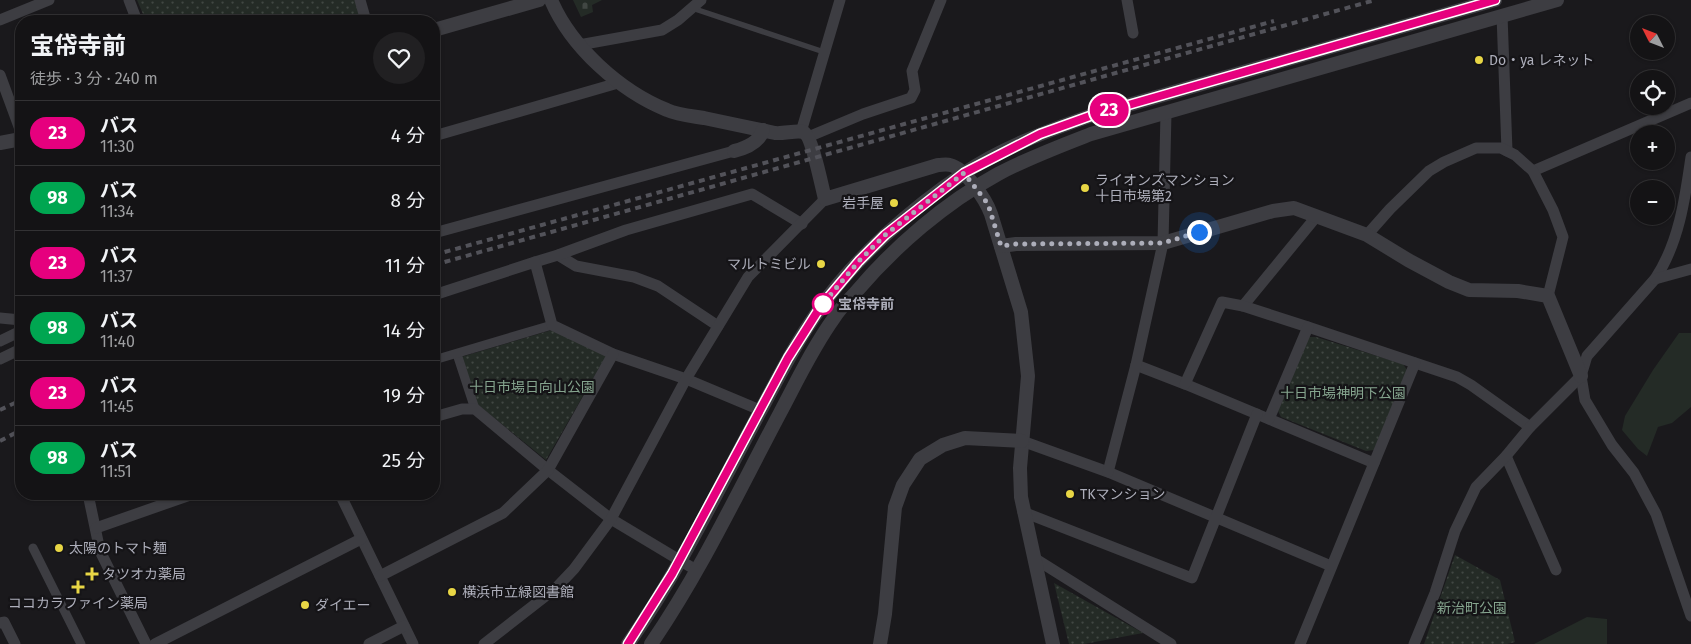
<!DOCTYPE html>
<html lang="ja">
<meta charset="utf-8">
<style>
body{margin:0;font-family:"Fira Sans","Noto Sans JP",sans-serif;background:#212022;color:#f1f3f6;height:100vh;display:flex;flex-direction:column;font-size:19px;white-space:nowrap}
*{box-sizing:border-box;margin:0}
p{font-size:16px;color:#9d9ea0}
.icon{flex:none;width:28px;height:28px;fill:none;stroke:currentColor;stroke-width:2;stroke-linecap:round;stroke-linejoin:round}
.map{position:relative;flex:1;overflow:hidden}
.sheet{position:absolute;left:15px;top:15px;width:425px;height:485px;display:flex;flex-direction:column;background:#141315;border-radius:20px;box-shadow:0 1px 4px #0004,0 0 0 1px #333234}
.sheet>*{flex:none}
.badge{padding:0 10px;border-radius:16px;font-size:18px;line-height:32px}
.needle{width:32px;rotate:312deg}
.controls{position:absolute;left:1630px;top:15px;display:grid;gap:10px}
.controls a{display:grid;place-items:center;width:45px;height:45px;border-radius:50%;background:#141315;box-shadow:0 1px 4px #0004,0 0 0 1px #333234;font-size:25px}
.you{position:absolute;width:25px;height:25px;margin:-12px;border:4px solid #fff;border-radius:50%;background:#1a73e8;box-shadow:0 0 0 8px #1a73e833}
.map>.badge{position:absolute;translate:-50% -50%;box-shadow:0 0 0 2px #fff}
.round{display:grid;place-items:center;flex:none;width:52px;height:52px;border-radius:26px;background:#212022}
.head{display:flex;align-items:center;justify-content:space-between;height:85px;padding:0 15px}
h1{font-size:24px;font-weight:700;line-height:38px}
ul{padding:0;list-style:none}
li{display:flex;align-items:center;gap:15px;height:65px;padding:0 15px;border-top:1px solid #333234}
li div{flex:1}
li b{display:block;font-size:19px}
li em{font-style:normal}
li .badge{min-width:55px;font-weight:700;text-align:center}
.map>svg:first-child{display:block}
</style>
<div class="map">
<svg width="1691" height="644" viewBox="0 0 1691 644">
<defs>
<pattern id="cemetery-stones" width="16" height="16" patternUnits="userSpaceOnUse" patternTransform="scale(1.25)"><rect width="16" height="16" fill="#242b26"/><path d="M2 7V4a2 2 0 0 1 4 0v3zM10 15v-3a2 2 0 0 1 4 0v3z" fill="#414743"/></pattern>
<pattern id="park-dots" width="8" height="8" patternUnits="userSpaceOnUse" patternTransform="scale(1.25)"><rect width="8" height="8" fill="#242b26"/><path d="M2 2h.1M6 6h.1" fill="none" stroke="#414743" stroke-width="1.8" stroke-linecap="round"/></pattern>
</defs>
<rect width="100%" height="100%" fill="#1a191c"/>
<g fill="#242b26">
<path d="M1679 333H1691V407L1672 423 1658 427 1647 456 1638 449 1622 430 1625 416 1653 370Z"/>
<path d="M1587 617 1607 619V644H1534Z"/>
</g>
<path fill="url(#cemetery-stones)" d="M573 0H602L592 5 593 12 581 17Z"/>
<g fill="url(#park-dots)">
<path d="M137 0H355L361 21H146Z"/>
<path d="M552 330 606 356 546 460 476 403 461 357Z"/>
<path d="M1308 337H1316L1403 364 1407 370 1374 450 1366 451 1281 417 1278 411Z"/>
<path d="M1455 555 1500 580 1515 642 1507 644H1424Z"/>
<path d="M1054 583 1143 633 1084 644H1069Z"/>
</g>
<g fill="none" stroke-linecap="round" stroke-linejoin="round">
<path stroke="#3d3d42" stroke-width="5.5" d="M692 8 824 52"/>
<g stroke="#3d3d42" stroke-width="9">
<path d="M457 354 475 409"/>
<path d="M434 360 552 325"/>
<path d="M33 548 81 644"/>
</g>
<g stroke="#3d3d42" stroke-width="11">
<path d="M129 0 137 21"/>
<path d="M360 0 366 21"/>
<path d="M1127 0 1133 33"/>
<path d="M1502 15 1507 151"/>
<path d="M0 20 49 0"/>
<path d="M579 45 662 30 678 20 701 0"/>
<path d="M0 75 21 132"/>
<path d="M801 132 840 0"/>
<path d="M434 136 618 83"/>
<path d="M808 137 863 114 911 98 915 90 912 71 941 0"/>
<path d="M1691 157C1685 199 1679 243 1655 279L1587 356 1581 376 1585 400 1612 445 1634 473 1656 514 1691 616"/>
<path d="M1533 171 1691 103"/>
<path d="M434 233 734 151"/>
<path d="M1367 235 1390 209 1429 171 1444 162 1476 148H1501L1515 155 1533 171 1553 210 1563 237 1548 296"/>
<path d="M558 255 576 266 634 277 658 286 718 326"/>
<path d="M535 262 558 255 626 230 752 194 802 224"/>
<path d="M1655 279 1691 269"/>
<path d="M434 295 535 262 552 325 613 354 686 379 760 410"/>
<path d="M1243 306 1316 217"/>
<path d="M0 318 21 320"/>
<path d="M0 341 21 331"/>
<path d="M0 359 21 349"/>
<path d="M1136 365 1185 384 1374 463"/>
<path d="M1185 384 1222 302 1243 306 1308 327 1457 377 1471 385 1530 427"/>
<path d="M434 417 462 409H475L548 470 611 519 696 570"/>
<path d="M1269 419 1308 327"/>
<path d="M1022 441 1108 472 1331 566"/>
<path d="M1506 456 1556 570"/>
<path d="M1108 472 1136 365 1163 243 1166 113"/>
<path d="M88 494 100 551 146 644"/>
<path d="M340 494 413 644"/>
<path d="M1023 512 1192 578 1257 414"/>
<path d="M96 528 193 494"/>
<path d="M1034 558 1171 644"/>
<path d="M380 576 503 513 548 470 613 354"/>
<path d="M0 623 4 622 15 644"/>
<path d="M155 644 361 539"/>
<path d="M369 644 404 626"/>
<path d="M484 644 556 588 574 569 611 519 686 379 748 277 825 199"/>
<path d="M1300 644 1415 363"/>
<path d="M1414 644 1435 593 1455 531 1476 487 1506 456 1530 427 1581 376"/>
</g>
<g stroke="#3d3d42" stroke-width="14">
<path d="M551 0C571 47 620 91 667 110 678 115 692 116 704 118 728 123 751 128 775 133 783 134 797 130 803 132 812 135 822 188 825 199L938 165C942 165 946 164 950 165 965 168 986 200 991 214L1021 312 1028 376 1020 468 1021 497 1053 644"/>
<path d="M434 30 539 0"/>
<path d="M0 143 21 139"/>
<path d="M734 151C746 148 759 143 763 130"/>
<path d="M1001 246 1016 244 1163 243 1273 211 1294 208 1367 235 1408 260 1449 282 1469 290 1518 291 1548 296 1581 376"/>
<path d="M628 644C680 570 719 487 762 408 780 374 798 339 821 307 855 258 913 207 963 174 1001 148 1047 131 1090 116L1495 0"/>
<path d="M651 644C701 571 739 490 780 413 797 381 813 347 834 318 840 308 849 300 856 292 895 246 945 203 998 174 1028 158 1060 146 1091 134L1557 0"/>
<path d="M880 644 885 614 895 507 903 485 920 459 943 445 965 438 1022 441"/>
</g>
<g stroke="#525259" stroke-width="4" stroke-dasharray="6 5" stroke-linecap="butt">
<path d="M434 255 1274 21"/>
<path d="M434 265 1375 0"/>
<path d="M0 410 21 400"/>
<path d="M0 441 21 430"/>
</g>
</g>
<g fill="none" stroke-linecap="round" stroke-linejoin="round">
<g stroke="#fff" stroke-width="11">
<path id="line" d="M628 644 672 574 788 358 821 306 859 261 885 235 964 173 1040 134 1090 116 1495 0"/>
</g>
<use href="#line" stroke="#e6007e" stroke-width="8"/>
<path stroke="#adaeba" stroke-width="5" stroke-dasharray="0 9" d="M823 304 821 306 859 261 885 235 964 173 988 204 1001 246 1016 244 1163 243 1199 232"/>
</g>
<g fill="#e8d645" stroke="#151417" stroke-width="2">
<circle cx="1479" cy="60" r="5"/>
<circle cx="1085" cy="188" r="5"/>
<circle cx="894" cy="203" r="5"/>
<circle cx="821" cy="264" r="5"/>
<circle cx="1070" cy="494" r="5"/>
<circle cx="59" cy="548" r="5"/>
<path d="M89.5 566.5h5v5h5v5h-5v5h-5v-5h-5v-5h5z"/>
<path d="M75.5 579.5h5v5h5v5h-5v5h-5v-5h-5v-5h5z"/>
<circle cx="452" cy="592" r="5"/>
<circle cx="305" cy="605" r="5"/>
</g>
<circle fill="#fff" stroke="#e6007e" stroke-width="2.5" cx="823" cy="304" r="10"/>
<g text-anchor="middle" stroke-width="4.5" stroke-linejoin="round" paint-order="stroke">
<g font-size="14" fill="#adaeba" stroke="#151417" text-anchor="start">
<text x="1489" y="65">Do・ya レネット</text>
<text x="1095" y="185">ライオンズマンション<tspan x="1095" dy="16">十日市場第2</tspan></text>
<text x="884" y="208" text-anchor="end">岩手屋</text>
<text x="811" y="269" text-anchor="end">マルトミビル</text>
<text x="1080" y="499">TKマンション</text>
<text x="69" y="553">太陽のトマト麺</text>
<text x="102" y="579">タツオカ薬局</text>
<text x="462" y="597">横浜市立緑図書館</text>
<text x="78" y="608" text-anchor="middle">ココカラファイン薬局</text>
<text x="315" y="610">ダイエー</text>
</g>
<g font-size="14" font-weight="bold" fill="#adaeba" stroke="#151417" text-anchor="start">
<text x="838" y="309">宝帒寺前</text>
</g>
<g font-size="14" fill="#85a48e" stroke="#151417">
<text x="532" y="392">十日市場日向山公園</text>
<text x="1343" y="398">十日市場神明下公園</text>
<text x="1472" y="613">新治町公園</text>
</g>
</g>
</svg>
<div class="controls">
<a><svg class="needle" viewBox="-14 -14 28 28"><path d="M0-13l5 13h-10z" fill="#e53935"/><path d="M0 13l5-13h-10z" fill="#9d9ea0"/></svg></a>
<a><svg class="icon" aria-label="locate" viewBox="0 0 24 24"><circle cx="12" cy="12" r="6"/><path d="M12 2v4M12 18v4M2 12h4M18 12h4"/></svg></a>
<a>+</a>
<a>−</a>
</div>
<div class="you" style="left:1199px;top:232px"></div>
<b class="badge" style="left:1109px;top:110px;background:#e6007e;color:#fff">23</b>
<section class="sheet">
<div class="head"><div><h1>宝帒寺前</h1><p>徒歩 · 3 分 · 240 m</p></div><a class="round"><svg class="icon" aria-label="heart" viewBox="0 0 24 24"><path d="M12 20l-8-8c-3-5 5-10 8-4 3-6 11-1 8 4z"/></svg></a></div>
<ul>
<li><span class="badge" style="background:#e6007e;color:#fff">23</span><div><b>バス</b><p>11:30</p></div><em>4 分</em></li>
<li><span class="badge" style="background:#00a651;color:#fff">98</span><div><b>バス</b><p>11:34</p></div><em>8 分</em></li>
<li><span class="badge" style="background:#e6007e;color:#fff">23</span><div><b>バス</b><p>11:37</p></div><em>11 分</em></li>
<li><span class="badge" style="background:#00a651;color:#fff">98</span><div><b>バス</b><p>11:40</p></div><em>14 分</em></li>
<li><span class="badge" style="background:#e6007e;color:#fff">23</span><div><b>バス</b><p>11:45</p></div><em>19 分</em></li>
<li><span class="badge" style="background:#00a651;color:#fff">98</span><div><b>バス</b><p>11:51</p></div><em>25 分</em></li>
</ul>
</section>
</div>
